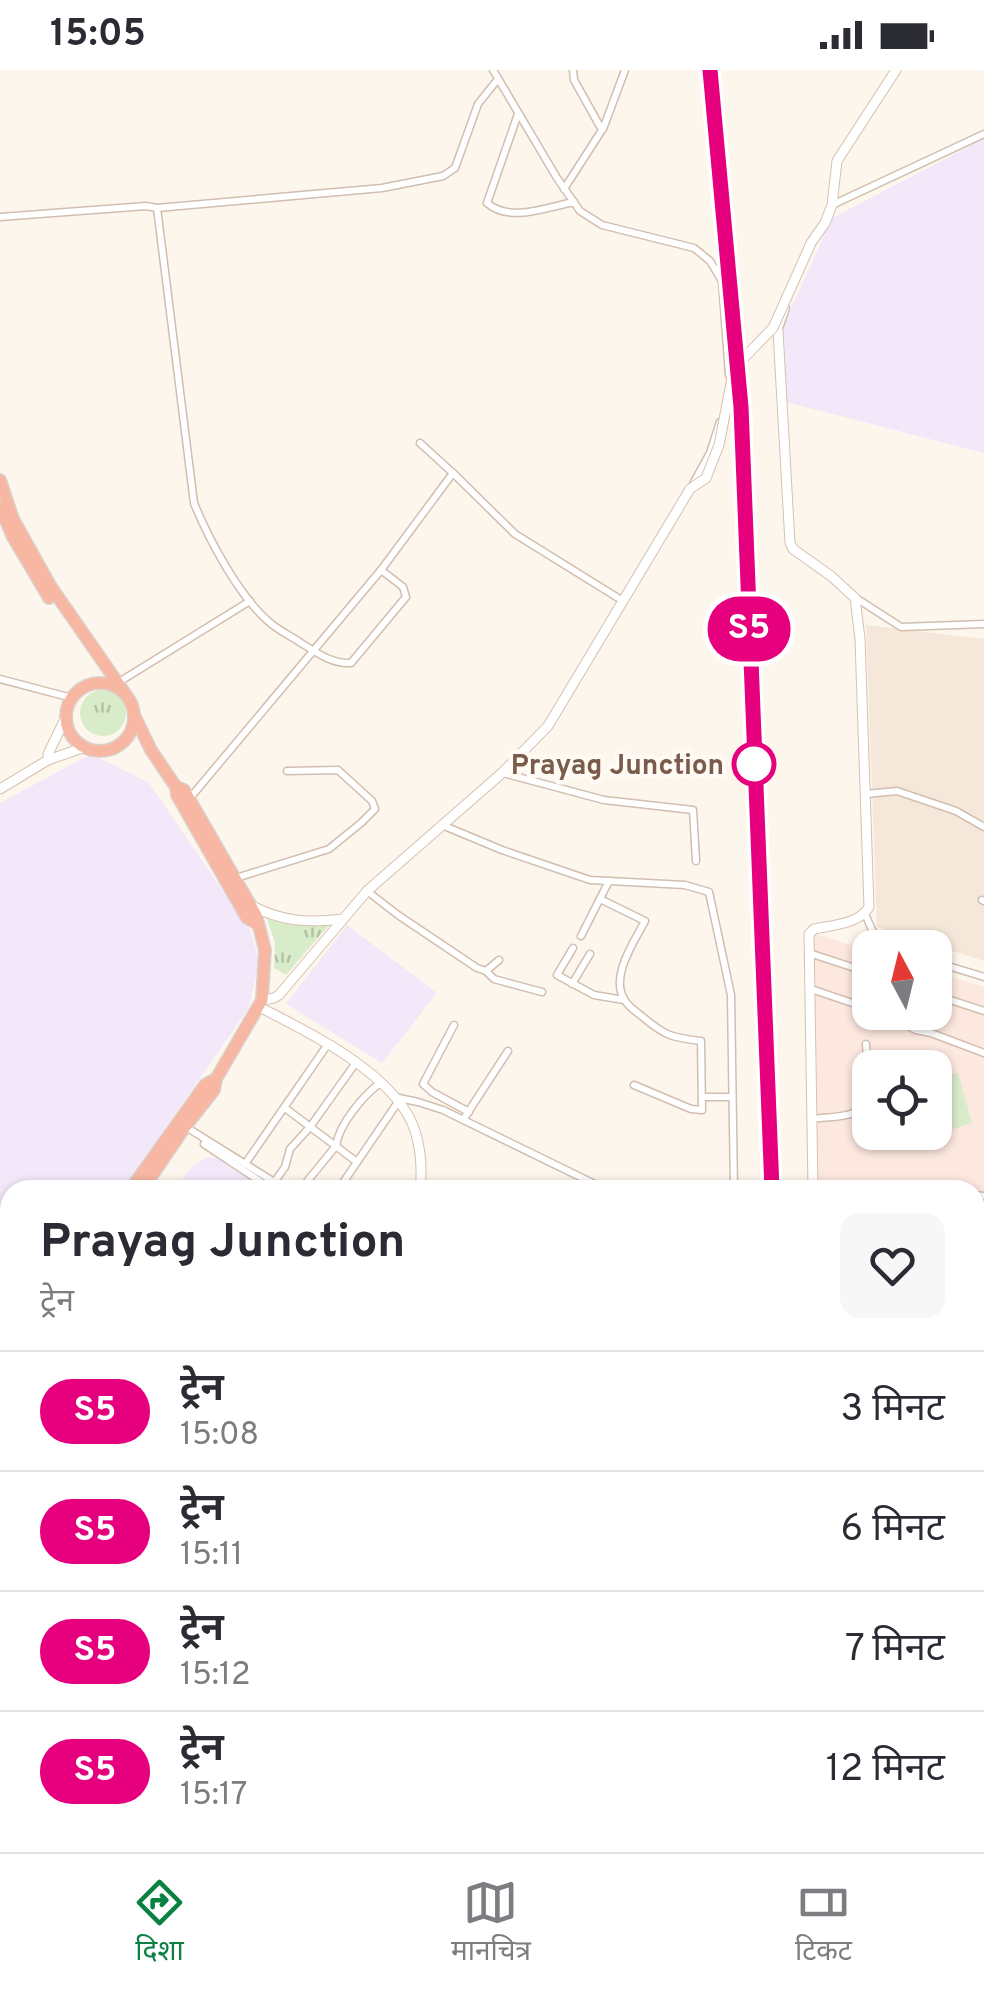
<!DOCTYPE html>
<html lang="hi">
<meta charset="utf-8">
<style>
body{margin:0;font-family:Overpass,"Noto Sans Devanagari",sans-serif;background:#f7f7f7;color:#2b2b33;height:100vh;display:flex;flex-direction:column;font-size:38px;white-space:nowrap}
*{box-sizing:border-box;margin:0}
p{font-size:32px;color:#7c7c81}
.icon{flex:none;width:55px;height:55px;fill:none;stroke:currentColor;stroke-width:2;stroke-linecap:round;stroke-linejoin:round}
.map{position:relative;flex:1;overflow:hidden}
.side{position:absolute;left:0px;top:1110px;width:985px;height:672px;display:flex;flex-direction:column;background:#fff;border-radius:30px 30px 0 0;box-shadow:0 2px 8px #0004}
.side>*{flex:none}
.badge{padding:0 20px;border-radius:32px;font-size:35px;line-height:65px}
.needle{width:65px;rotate:353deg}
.controls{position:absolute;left:852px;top:860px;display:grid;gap:20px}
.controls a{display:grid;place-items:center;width:100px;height:100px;border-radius:20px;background:#fff;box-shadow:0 2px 8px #0004;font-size:50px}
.map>.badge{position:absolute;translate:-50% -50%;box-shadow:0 0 0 5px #fff}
.round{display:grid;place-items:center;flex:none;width:105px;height:105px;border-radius:20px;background:#f7f7f7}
.summary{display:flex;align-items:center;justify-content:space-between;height:170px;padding:0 40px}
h1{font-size:48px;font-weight:700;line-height:75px}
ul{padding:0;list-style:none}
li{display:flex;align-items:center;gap:30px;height:120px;padding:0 40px;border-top:2px solid #e1e1e2}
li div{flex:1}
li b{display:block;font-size:38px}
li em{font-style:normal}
li .badge{min-width:110px;font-weight:700;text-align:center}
.status{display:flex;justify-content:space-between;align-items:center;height:70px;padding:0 50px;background:#fff;direction:ltr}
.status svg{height:28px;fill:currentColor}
.tab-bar{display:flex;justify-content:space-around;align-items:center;height:140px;border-top:2px solid #e1e1e2;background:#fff;font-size:28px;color:#7c7c81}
.tab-bar a{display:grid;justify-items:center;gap:5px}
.tab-bar .on{color:#0b8043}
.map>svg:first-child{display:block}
</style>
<div class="status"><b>15:05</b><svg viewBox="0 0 49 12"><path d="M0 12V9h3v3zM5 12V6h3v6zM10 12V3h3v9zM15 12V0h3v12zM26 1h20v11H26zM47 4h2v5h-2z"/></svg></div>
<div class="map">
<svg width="984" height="1782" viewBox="0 0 984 1782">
<defs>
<pattern id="grass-tufts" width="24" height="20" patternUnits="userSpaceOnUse" patternTransform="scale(2.5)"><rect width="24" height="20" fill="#d8ecc9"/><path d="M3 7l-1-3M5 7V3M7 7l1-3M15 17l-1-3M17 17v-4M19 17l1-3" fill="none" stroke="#b4c2a5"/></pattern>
</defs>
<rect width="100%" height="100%" fill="#fdf6ec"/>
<path fill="#f5e8da" d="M866 555 984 569V891L877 857Z"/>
<path fill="#fde8e0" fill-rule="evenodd" d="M812 863 870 881V942H935V902L984 917V1262L975 1258V1120H817ZM870 998H935V1062H870Z"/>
<g fill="#f3e8fa">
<path d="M984 69V383L778 330 776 272 832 148Z"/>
<path d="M91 684 149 713 251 862 260 892 248 939 122 1120H10V1296L0 1313V733Z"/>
<path d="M347 855 437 923 382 993 286 934Z"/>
<path d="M208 1087 220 1089 229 1097 239 1100 268 1120H178L186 1103 195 1094Z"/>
<path d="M10 1705V1772L186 1773 185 1777 0 1780V1755Z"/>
</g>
<g fill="url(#grass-tufts)">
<circle cx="103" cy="643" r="23"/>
<path d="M264 841 288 846 335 848 286 905 274 898 275 872Z"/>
<path d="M958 1003 972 1053 946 1061 935 1055V1009Z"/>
<path d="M0 1163 10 1168V1234L6 1233 10 1237V1292L0 1311Z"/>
<path d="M10 1331V1525L0 1520V1352Z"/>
</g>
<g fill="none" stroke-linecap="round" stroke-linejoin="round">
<g stroke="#d1beb0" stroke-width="9">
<g id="street">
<path d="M493 0 557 108 580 141 602 155 694 178 710 191 722 211 729 305"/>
<path d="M518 44 487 133C510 153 547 137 574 132"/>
<path d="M603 59 625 0"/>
<path d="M564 119 602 60 574 10 573 0"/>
<path d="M832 135 984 64"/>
<path d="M157 138 194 433C209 470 239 526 269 552 278 560 291 566 301 573 317 583 332 594 351 593L406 527 403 517 381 500"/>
<path d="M0 147 146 136 157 138 382 118 443 106 455 98 478 34 498 9"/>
<path d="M778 261 786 238"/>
<path d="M420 373 453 403"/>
<path d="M693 414 710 383 720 352"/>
<path d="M856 528 901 557 984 554"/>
<path d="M0 609 72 628"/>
<path d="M119 612 250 531"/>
<path d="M503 703 604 730 693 740 696 791"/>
<path d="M866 724 897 721 956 741 984 757"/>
<path d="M190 728 381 500 453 403 515 464 623 531"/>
<path d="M442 755 502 780 590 810 685 815 709 822 731 925 734 1120"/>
<path d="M236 808 329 779 361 753 375 739 372 731 338 700 287 701"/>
<path d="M367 821 398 845 477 898 486 901 499 890"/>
<path d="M600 829 645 851C634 872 608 909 626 932 630 938 638 943 644 948 665 966 674 968 701 971L702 1040 691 1039 634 1015"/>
<path d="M982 830 984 831"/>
<path d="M865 844 877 871 895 878"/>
<path d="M581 866 609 811"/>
<path d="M573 878 557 905 594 925 624 930"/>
<path d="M809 883 870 903"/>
<path d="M935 892 984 907"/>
<path d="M486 901 494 909 542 922"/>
<path d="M572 914 590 884"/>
<path d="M811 919 870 939"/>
<path d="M935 925 984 941"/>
<path d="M879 942 916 960 931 963 984 983"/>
<path d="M454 955 423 1014 432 1022 469 1042"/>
<path d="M394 1027 418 1032 443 1040 607 1120"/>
<path d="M702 1027H732"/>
<path d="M285 1038 357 1092"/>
<path d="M812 1049C824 1047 842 1048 853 1043 875 1033 867 993 866 974"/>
<path d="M463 1050 508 981"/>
<path d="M186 1057 287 1120"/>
<path d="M204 1074 273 1120"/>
<path d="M245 1094 328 974"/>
<path d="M275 1111 285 1097 290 1079 310 1057 355 994"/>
<path d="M300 1120 336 1076C339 1054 363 1026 380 1013"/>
<path d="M338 1120 398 1032"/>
<path d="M975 1125 984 1126"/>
<path d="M975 1224 983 1200"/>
<path d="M975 1308 984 1292"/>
<path d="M975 1457 984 1447"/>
<path d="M975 1548 984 1554"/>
<path d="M0 1599 5 1601 10 1608"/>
<path d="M975 1612 984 1599"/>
<path d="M975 1623 984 1629"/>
<path d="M120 1772V1782"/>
<path d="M891 1772 899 1782"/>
<path d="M241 1782V1772"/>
<path d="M283 1782 285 1772"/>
<path d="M614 1782 620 1772"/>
</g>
</g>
<g stroke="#d6c0b0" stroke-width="11">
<g id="secondary">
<path d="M825 153 832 135 837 91 896 0"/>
<path d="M778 261 790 473 793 479 831 506 855 528 860 569 869 837C859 854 833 855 814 859L809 864 813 1120"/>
<path d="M48 690V684L66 647"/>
<path d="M0 719 48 690 85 677"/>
<path d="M250 835C283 852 307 853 343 849"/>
<path d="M262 930 274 928 279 925 367 821 502 703 548 656 690 419"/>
<path d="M259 937C307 961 380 997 408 1045 420 1066 423 1096 420 1120"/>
<path d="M975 1379 984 1383"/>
<path d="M975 1762 984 1767"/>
<path d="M824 1772 856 1782"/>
<path d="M716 1782 721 1772"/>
</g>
</g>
<g stroke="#dad1cd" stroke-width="14">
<g id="highway">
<path d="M0 410 13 449 51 517 124 622"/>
<path d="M0 437 13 467 49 528"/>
<circle cx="100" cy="647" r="34"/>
<path d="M134 645 151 680 176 717 177 725 247 848 256 853"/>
<path d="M130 1120 205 1015 216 1009"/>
<path d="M142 1120 185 1057 214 1020 216 1009 262 930 265 880 256 845 184 720 176 717"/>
<path d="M0 1336 10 1316"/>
<path d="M0 1355 10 1336"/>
</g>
</g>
<use href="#street" stroke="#fff" stroke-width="6"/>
<use href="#secondary" stroke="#fff" stroke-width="9"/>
<use href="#highway" stroke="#f7b7a3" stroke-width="11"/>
<g stroke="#b9a8c9" stroke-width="2.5" stroke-dasharray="15 10" stroke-linecap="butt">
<path d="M710 0 741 337 755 703"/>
<path d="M761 711 766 845"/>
<path d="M766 854 777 1120"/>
<path d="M805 1772V1782"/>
<path d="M885 1772 893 1782"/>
</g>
<g stroke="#d6c0b0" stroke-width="11" stroke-linecap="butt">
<path id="secondary-bridge" d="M690 419 706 408 719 375 734 298 773 258 811 173 825 153"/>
</g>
<use href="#secondary-bridge" stroke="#fff" stroke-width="9"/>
</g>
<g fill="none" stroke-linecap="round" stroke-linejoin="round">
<g stroke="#fff" stroke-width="22">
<path id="line" d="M710 0 741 337 772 1120"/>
</g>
<use href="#line" stroke="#e6007e" stroke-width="15"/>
</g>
<circle fill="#fff" stroke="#e6007e" stroke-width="5" cx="754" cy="694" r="20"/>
<g text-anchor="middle" stroke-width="9" stroke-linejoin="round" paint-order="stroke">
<g font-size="28" font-weight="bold" fill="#7a5c4d" stroke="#fffaf3" text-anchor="end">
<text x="724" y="704">Prayag Junction</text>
</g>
</g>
</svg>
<div class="controls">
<a><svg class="needle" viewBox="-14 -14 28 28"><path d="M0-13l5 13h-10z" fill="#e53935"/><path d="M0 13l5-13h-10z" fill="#7c7c81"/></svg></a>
<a><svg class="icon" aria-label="locate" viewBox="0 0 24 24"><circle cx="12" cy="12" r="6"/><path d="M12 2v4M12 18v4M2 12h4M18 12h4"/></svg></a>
</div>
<b class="badge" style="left:749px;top:559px;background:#e6007e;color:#fff">S5</b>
<section class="side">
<div class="summary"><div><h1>Prayag Junction</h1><p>ट्रेन</p></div><a class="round"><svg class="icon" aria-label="heart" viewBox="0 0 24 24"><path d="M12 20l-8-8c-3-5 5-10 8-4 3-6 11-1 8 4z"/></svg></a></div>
<ul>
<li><span class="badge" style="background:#e6007e;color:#fff">S5</span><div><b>ट्रेन</b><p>15:08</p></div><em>3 मिनट</em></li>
<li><span class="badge" style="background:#e6007e;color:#fff">S5</span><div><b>ट्रेन</b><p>15:11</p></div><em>6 मिनट</em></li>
<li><span class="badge" style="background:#e6007e;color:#fff">S5</span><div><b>ट्रेन</b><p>15:12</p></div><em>7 मिनट</em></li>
<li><span class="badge" style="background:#e6007e;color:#fff">S5</span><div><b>ट्रेन</b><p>15:17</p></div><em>12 मिनट</em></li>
</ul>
</section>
</div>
<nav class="tab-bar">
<a class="on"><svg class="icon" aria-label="directions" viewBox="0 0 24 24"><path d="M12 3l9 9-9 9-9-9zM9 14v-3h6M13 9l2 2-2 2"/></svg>दिशा</a>
<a><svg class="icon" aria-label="map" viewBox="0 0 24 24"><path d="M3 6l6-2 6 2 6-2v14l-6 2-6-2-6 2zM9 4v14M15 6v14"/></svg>मानचित्र</a>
<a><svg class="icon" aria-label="tickets" viewBox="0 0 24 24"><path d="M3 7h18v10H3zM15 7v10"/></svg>टिकट</a>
</nav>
